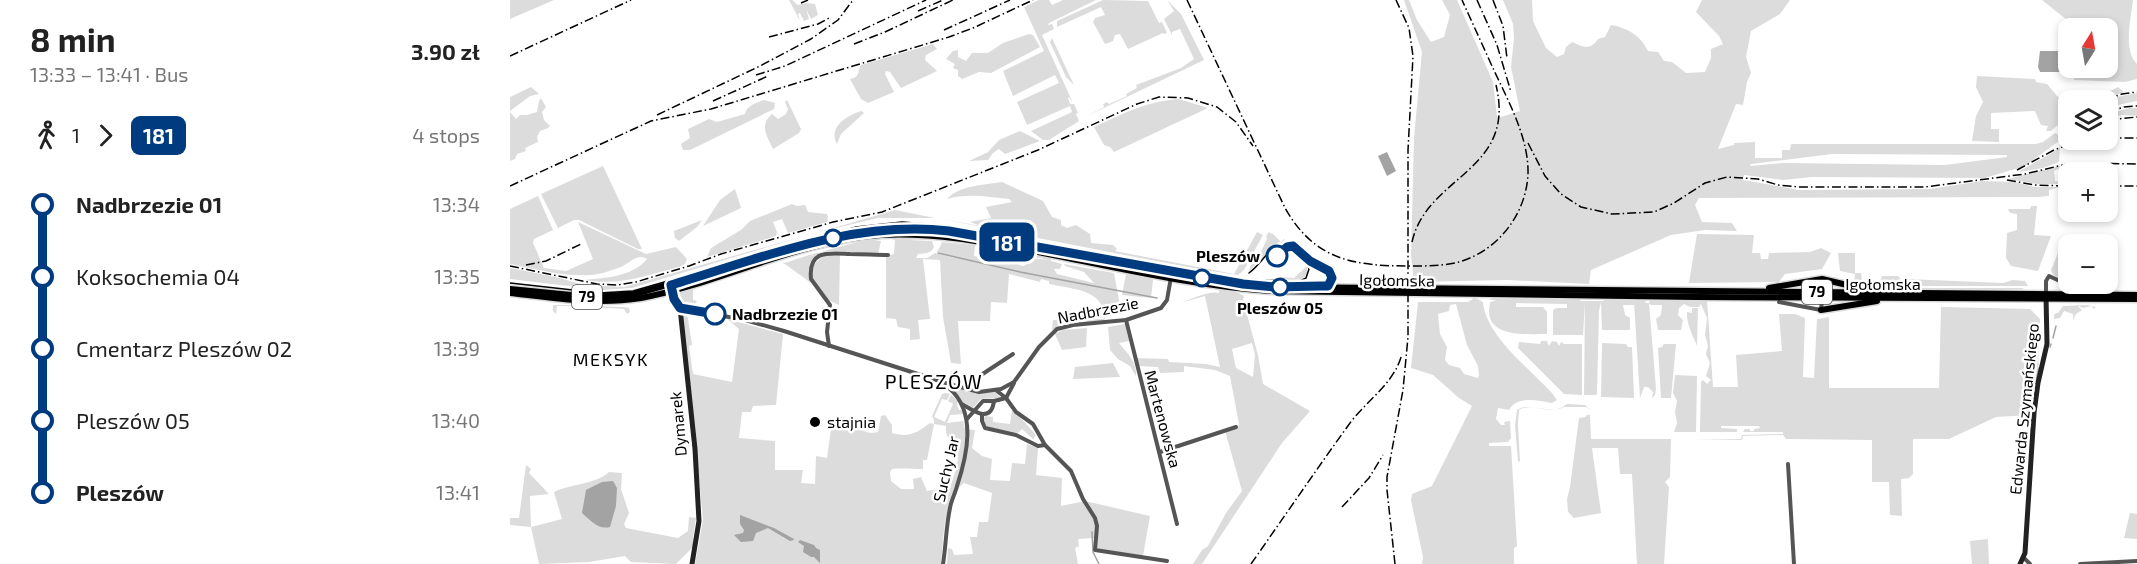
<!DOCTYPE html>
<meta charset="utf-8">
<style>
body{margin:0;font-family:"Exo 2",sans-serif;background:#f6f6f6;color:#222;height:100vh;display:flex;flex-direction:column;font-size:22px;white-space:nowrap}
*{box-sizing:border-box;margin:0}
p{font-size:20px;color:#767676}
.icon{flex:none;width:33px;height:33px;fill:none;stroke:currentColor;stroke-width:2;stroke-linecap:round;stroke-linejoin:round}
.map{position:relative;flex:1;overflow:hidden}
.drawer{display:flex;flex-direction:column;background:#fff;width:510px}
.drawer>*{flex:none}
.badge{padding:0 12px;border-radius:9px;font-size:21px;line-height:39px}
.needle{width:39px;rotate:11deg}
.controls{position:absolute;left:1548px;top:18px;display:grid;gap:12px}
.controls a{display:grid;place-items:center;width:60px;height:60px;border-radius:12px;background:#fff;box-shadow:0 3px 9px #0003;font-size:30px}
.map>.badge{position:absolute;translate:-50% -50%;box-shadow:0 0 0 3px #fff}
.legs{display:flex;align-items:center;gap:9px;height:66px;padding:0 30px;font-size:20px}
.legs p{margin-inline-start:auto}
.headline{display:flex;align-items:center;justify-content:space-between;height:102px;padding:0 30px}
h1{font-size:33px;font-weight:700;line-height:45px}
ul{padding:0 30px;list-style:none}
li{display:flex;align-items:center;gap:21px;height:72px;font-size:22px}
li i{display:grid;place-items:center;width:9px;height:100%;margin:0 8px;background:currentColor}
li i::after{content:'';width:15px;height:15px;margin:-8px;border:4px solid;border-radius:50%;background:#fff}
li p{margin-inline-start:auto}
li:first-child i{background:linear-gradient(#0000 50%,currentColor 0)}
li:last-child i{background:linear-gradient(currentColor 50%,#0000 0)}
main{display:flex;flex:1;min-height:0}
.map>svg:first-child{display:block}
</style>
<main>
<section class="drawer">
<div class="headline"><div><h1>8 min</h1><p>13:33 – 13:41 · Bus</p></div><b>3.90 zł</b></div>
<div class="legs"><svg class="icon" aria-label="walk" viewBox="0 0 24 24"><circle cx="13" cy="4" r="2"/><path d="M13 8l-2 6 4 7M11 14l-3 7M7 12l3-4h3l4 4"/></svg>1<svg class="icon" aria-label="forward" viewBox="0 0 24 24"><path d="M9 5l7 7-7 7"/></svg><b class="badge" style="background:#003b80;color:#fff">181</b><p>4 stops</p></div>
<ul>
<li><i style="color:#003b80"></i><b>Nadbrzezie 01</b><p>13:34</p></li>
<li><i style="color:#003b80"></i><span>Koksochemia 04</span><p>13:35</p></li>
<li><i style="color:#003b80"></i><span>Cmentarz Pleszów 02</span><p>13:39</p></li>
<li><i style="color:#003b80"></i><span>Pleszów 05</span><p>13:40</p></li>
<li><i style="color:#003b80"></i><b>Pleszów</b><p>13:41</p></li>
</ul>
</section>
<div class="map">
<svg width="1627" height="564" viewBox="0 0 1627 564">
<rect width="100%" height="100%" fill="#fff"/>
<g fill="#dcdcdc" fill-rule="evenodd">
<path d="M0 0H44L0 19Z"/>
<path d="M279 0H282L288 5 297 3 305 4 308 15 301 19 296 9 299 19 294 21 290 13 288 14 290 21Z"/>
<path d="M529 0H539L542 5 553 0H586L539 23 538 25 542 24 544 29 532 35 563 103 559 97 558 98 560 104H564L568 113 566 114 569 121 539 140H533L521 131 562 112 560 106 517 125 507 102 549 83 545 75 503 96 493 71 534 51 514 7Z"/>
<path d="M593 0 638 1 649 23 652 22 657 33 654 34 653 33 618 49 610 34 605 35 603 41 595 44 583 22 585 18 595 15 591 7 547 27V21Z"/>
<path d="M657 0 671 14 694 60 577 116 594 107 593 104 597 102 599 104 617 96 616 94 627 88 626 85 671 68 684 59 670 29 662 32V35L654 19 664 11Z"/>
<path d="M894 0H899L907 20 921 42 934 37 940 15 932 0H947L983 82 987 116 991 117 1010 111 1001 67 1004 38 1003 24 993 0H1022L1023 21 1036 48 1047 57 1054 54 1056 47 1062 42C1073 47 1080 51 1088 39L1095 37 1101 25C1118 28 1131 36 1138 51L1148 52 1154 61 1162 62 1176 73 1195 72 1201 58V49L1213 44 1209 36 1186 12 1192 0H1280L1270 14 1241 31 1236 57 1241 73 1237 82 1233 105 1226 104 1208 149 1224 145V143L1245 142V158H1272V150H1280L1281 144H1526L1533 142 1545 133 1550 136 1549 141 1515 166 1475 178 1301 177 1273 180 1234 175 1233 180 1289 190 1420 189 1472 181 1505 182 1524 187H1549L1539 190V196L1528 197 1189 198 1185 205 1192 222 1222 223 1227 231 1195 230 1161 235 1081 270 1079 284 998 280 904 282 901 255 904 138 912 52ZM1322 154 1497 155V157L1435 165 1272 163 1240 166 1241 164Z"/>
<path d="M1532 0H1623C1621 18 1613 50 1627 64V79L1615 82 1564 80 1567 68H1598V28H1567Z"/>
<path d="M519 34 523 35 530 47 481 73 469 72 452 79 448 76V70L443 68 445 64 436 59 443 51 448 50V57L456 61 462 53H478L493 43Z"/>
<path d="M542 38 564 85 556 77 540 42Z"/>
<path d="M423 44 427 49 416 55 415 60 427 71 391 88 380 72 376 71 375 74 384 92 358 103 351 99 340 79C350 77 347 73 351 65Z"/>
<path d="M1467 76 1525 79 1526 82 1537 84 1554 104 1550 123 1541 131H1536L1538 126 1531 125 1525 111 1481 113V129H1489V142L1462 141 1466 116 1473 102 1466 87Z"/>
<path d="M21 87 29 94 20 96 0 111V97Z"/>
<path d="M1608 87 1614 92 1593 100H1582Z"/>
<path d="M1627 93V101L1598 107V101L1607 97Z"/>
<path d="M31 98 36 107 32 112 34 120 40 126 38 128 30 131 27 137 28 142 15 148 16 151 7 154 5 159 0 161V112L6 119 10 115H17L27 112 29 101Z"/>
<path d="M669 99 698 108 604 152 600 147 594 145 584 127C612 114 637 101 669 99Z"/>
<path d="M254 100 265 103 264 109 180 150H173L171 144 180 138 178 129 199 119 207 122 235 114C237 105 246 103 254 100Z"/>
<path d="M277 100 291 129 289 133 263 149C257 136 249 125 262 114L268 119 276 114 278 109 275 102Z"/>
<path d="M1619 108H1627V116L1612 115 1598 119V114Z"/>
<path d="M351 111 354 113 331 134 327 144C318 127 336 116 351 111Z"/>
<path d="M510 131 530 141 495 154 489 149 483 153 478 160 459 161 478 152 489 140Z"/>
<path d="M1550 148 1549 162 1533 168 1510 172V171Z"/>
<path d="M93 166 132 249H128L69 220H64L48 228 31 194Z"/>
<path d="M1550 166 1549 169 1544 171 1545 181 1549 182V184H1527L1497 179Z"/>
<path d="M492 182 533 201 542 217 551 220V225L557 228 566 225 580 234 581 243 603 245 607 249 605 251 724 274 747 232 753 235 734 270 728 275 681 268 431 219 471 226 460 222 481 218 476 207 502 202 499 199C479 197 457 193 437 199 450 185 474 185 492 182Z"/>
<path d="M225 189 231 208 193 226 210 200Z"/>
<path d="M28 196 43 230 24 239 23 243 34 268 56 271 83 259 68 222 136 254 166 247 177 259 175 264 169 267C134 276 111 286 73 280 95 278 122 277 137 259 126 252 119 265 108 268 99 271 89 275 80 275 54 277 26 269 0 264V209Z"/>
<path d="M282 204 287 206 295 205 298 212 317 214 318 217 317 222 278 233 272 219 263 222 267 232 266 236 197 257 201 248 231 230 240 221Z"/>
<path d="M1521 206H1527L1524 235 1541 236 1528 271 1501 266 1496 258 1497 233 1507 230V214L1500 213 1498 209H1520Z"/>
<path d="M385 210 425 218H368L310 232Z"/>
<path d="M192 220 187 227 169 241 165 238 164 231Z"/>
<path d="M760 231V233L763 234 771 242 774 239 779 244 769 242 738 272 743 261 746 262 757 239 756 236Z"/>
<path d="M301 234 122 288 91 290 0 279V268L46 277 74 285 114 287Z"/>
<path d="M1187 234 1244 235 1242 253H1250L1251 259H1258L1259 253 1300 252 1311 248 1321 253 1312 269 1275 274 1269 282 1179 283Z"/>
<path d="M1559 237 1557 246 1558 247V282C1551 282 1543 277 1541 270L1553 241Z"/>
<path d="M370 238 371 239 364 240 371 241 368 254C355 254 324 249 313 252L314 251 348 242 331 244Z"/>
<path d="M383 238 417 239 399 240 422 241 424 247C421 254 415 253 408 254L406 258H417L425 253 450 259 427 252 432 243 431 242 465 245 464 256 482 260 497 259 501 254H507L493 251 494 250 506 252 509 265 514 266 521 258 539 260 509 254 511 253 540 258 541 261 552 264 550 269H544L547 274 584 283 574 272 555 266 554 264 604 273 611 311 597 312 594 321 554 324 542 330 543 320 594 319C596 289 561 289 539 284V281L531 279 530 282 499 274 497 303 481 302 480 321H448L451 364 441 363 433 317 430 260 413 259 420 319 408 320 410 339 400 340V329L388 327 386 319 376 318V256L384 254 385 240 381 239Z"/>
<path d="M310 252C301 261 299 269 301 283L275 264H272L302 254V257L303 254Z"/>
<path d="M1328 253H1345V273H1351L1352 282H1370L1372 276H1388L1390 278V286L1344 284 1345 274 1330 271Z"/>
<path d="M322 254 330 255 329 305 318 300 301 277C304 262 307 258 322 254Z"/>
<path d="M797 266V274L791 280 781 281 769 277 784 278Z"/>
<path d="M616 274 652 281 641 279 643 280 641 298 612 295Z"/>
<path d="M1397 279 1493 283 1503 280 1515 281 1518 286H1393L1394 281Z"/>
<path d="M1394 288H1512L1514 289 1454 291Z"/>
<path d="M186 289 183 290V300L187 301 183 308H180L181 304 168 302 166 297 169 299 170 291Z"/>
<path d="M709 290 725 291 734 296 733 300 748 355 753 384 800 411 772 443 692 564H683L692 550 698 546 716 513 732 491 715 431 728 428 729 424 720 376 705 370 674 366V372L650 373 648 367 628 366 625 358 658 359 659 362 696 364 710 367 695 296 670 303C681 299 700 290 709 293ZM742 343 745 355 743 377 726 368 722 349Z"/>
<path d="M961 297 972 300 967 299 973 302C976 336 1019 368 1042 393L1047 400 1042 403C1028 401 1007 395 999 410L988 408 986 419 991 425H995L994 422 1000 421 1001 438 998 442 979 443V446H1001L1007 546 1004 548V564H912L913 557 901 500 902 494 922 486 962 406 949 398 923 375 901 368 908 302H958L963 299ZM946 304 957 345 968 366 969 375 968 378 954 374 950 368 939 365 935 360 937 347 930 334 928 314 939 311 940 305Z"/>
<path d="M983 298 1071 299 1070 301H1094L1093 299 1134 298 1136 303H1139L1140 299 1197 300 1203 387H1228L1226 355 1272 351 1269 314H1285L1295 318 1293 377 1304 378 1307 319 1319 317V388H1429L1431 307 1520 309 1530 319 1528 371 1523 386 1519 415 1486 417 1439 439H1403V474L1399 478 1391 479 1392 516 1380 515 1379 482H1362V440L1276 439 1273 435 1233 436 1232 440H1184L1231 439 1232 435 1273 434V432H1233L1235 429H1240V431H1244V429L1250 428 1249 426H1211V428L1227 429V432H1190L1191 382 1193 380 1197 384 1201 380 1196 376 1200 363 1196 354 1198 346 1195 335 1197 318 1191 304 1189 307H1180L1174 304 1169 308 1168 315 1173 320 1171 330H1148L1146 319 1151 315 1152 305H1141L1139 303 1146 389 1145 395 1142 398 1143 392 1138 387H1134L1130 398 1124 302V305H1113L1115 315 1120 318V330H1092L1091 302 1089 311 1087 393 1086 395H1074L1075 302 1073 335H1043V310L1047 308H1057V304L1006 303V307H1033L1037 312V334C1018 334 979 338 979 311 979 308 980 305 980 302L987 300H979Z"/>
<path d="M43 305 114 307 119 308 120 312 117 314 114 309 47 305 46 314 43 311Z"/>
<path d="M1567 305 1572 310 1566 314 1563 320V314L1554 311 1550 318 1544 319V314L1548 313 1553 306 1577 305 1586 307 1584 309 1581 306 1573 308Z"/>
<path d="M1182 308H1188L1187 346C1184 337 1176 325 1177 312L1182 313Z"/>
<path d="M175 311 177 312 182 345 179 346 183 374 222 382 229 329 217 319 273 334 266 405 243 406 241 412H232L229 438 265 441V470H293L291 483 305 484 306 456 317 458 322 421 331 423 328 418 335 417C346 425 353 436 368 432L371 416 375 415 382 425V433C399 438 407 433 420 423L424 424V420L422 416 432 394 436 393 440 394 437 400 432 399 424 417 435 422 443 404 438 401 441 395 448 401 447 404 449 410H452L453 414 440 415 437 423 453 421 455 429 465 430 462 448 472 456 482 459 480 480 500 481 502 463 515 464 517 444 528 448 526 475 552 478 551 506 575 501 640 516 633 556 586 550C587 536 591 521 581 510 584 520 587 528 584 538L568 539 569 546 565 548 568 564H437L438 548 442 549 444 555 463 554 460 537H467L469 522H478L482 493 454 483C432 500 434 539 431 564H185L193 520 175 338 173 312ZM424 424 436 426V433L438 437 449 439 447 467 440 487 417 491 411 477 403 479 404 489H391L381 481 380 472 382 469C389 468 403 469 413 469V460H417Z"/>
<path d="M615 324 619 341 609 343C618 354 627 362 626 376L620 366 608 359 600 350 598 327Z"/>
<path d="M577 328 576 347 552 350 545 334 552 330Z"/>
<path d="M1072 336V395L1054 394 1008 348 1009 342 1030 344 1031 341H1037L1039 346 1042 341 1047 342 1049 346 1051 342 1054 344H1072Z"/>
<path d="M1092 343 1116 344 1118 347H1122L1124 398 1091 397Z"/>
<path d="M1154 344H1166L1161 398H1151L1148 348 1152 347Z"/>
<path d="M603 363 610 377 563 379 565 367Z"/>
<path d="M1165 375 1187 376 1186 432H1164L1167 423 1165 412 1167 401 1163 393Z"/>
<path d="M441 385 468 393 485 392 491 398 471 399 463 408 452 401 441 388Z"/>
<path d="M1057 404 1075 405 1080 410 1076 407H1054C1040 415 1023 402 1009 410L1008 424 1010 462 1008 461 1005 426 1007 410C1020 402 1034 413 1048 409 1051 408 1054 406 1057 404Z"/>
<path d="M502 411 508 415 526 435 523 439 512 429 508 433 477 427 473 420 475 416 483 417V422L500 424Z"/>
<path d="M1077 415H1080L1081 439H1161L1160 477 1155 482 1159 487 1154 564H1127L1122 474H1110L1108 448H1082L1091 513 1064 518 1058 512 1057 499 1060 487 1069 418 1075 417Z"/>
<path d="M16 465 21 469 19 473 39 494 20 496 21 527 52 519 44 492C60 484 87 484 99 472L112 473 111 489 119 513 114 524 116 528 168 538 178 531 179 517 186 518 183 538V547L166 564 121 562 115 556 79 562 29 564 21 527 0 525V518H9Z"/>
<path d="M1620 513 1627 514V539L1614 538Z"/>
<path d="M1478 539 1479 564H1462L1460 541Z"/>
</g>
<g fill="#a3a3a3">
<path d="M1530 51H1558L1559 70 1555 72H1530L1528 67Z"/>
<path d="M877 152 886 171 877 176 868 156Z"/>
<path d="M103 481 107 488 106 506 100 527C88 530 80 520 72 513L76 490 92 482Z"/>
<path d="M230 515 264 528 284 539V540L280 541 258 528 246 533 243 541 231 542 224 535 233 533 234 530 230 524Z"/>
<path d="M290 540 304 545 306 548 310 550V563L304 557H301L293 552 294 546 288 542Z"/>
</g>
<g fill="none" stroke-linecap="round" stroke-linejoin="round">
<g stroke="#a3a3a3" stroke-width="1.5">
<path d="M428 253 510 272 647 298"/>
<path d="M1543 338 1546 326"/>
<path d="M1540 347 1541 344"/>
<path d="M1525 385 1529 368"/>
<path d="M582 532 583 552 589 564"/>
</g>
<g stroke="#dbdbdb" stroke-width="9">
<g id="primary">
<path d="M1259 288 1312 279 1358 290"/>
<path d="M0 289 82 297 125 294 332 235 382 229 434 231 717 282 764 287 1627 295"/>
<path d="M0 293C43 298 87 305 131 298 211 283 289 240 371 235 426 232 480 243 533 253 608 268 684 286 760 291L1186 297 1627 299"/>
<path d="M1311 310 1367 301"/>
</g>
</g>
<g stroke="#555" stroke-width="4">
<path d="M1598 259 1602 243"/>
<path d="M1536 293V281L1539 276 1556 284H1582"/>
<path d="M1269 302 1311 310 1312 300"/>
<path d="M170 308 235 320 274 331 439 384 469 392 491 389 504 382 529 347 547 329 563 325 616 320 651 308 657 300 661 277"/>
<path d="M616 320 667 524"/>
<path d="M319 346 317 332 320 305 301 279C298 249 319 253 340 254 353 254 366 255 378 255"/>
<path d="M459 389 468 377 503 354"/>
<path d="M487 391 496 398 506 412 523 424 535 445 561 471 573 499 585 518 587 526 585 550 657 561"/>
<path d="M452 404C464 411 481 424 484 401L496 398 504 383"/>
<path d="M472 414V421L475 428 506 435 528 446 535 445"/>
<path d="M457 419 473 401H484"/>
<path d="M650 452 726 427"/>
<path d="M1278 464 1284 564"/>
<path d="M1514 558 1520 564"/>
<path d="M433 564C436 546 436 526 440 508 441 501 445 494 447 486 457 456 467 413 440 389L439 384"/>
<path d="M1570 564 1627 561"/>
</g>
<g stroke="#222" stroke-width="5">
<path d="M161 284 166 303 170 308 185 449 189 521 182 564"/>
<path d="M1510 564 1515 553 1524 413 1528 383 1537 344 1536 296"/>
</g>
<use href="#primary" stroke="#000" stroke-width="6"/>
<path stroke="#000" stroke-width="1.5" d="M0 283 90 293 123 291 346 227 392 222 431 225 692 275 720 278 788 282 796 278 799 269C797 262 792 259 786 254 760 236 758 259 739 273"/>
<g stroke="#000" stroke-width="1.5" stroke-dasharray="9 3 1.5 3" stroke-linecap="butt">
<path d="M677 0 775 208C805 261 845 266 900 266 915 266 930 266 945 263 986 253 1016 216 1018 174 1019 137 997 99 982 66 972 44 962 22 952 0"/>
<path d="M967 0 987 45 1001 92"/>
<path d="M983 0 993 26 997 58"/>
<path d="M291 3 298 0"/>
<path d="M408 11 433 0"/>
<path d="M434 30 500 0"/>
<path d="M259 37 308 24 321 17"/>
<path d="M344 44 375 32 443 0"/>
<path d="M0 56 121 0"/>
<path d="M246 75 275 66 416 0"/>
<path d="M1595 100 1612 94 1627 92"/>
<path d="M203 101 258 76"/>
<path d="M1598 112 1614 107 1627 106"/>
<path d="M147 115 250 66 301 39 328 20 343 0"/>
<path d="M1598 120 1627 117"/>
<path d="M1598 138H1627"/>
<path d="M1018 143 1035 176 1051 194 1071 207 1102 214 1144 212 1164 203 1195 183 1217 177 1248 179 1268 185 1290 187H1415L1515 174 1561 163 1627 164"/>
<path d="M1507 170 1544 150 1570 140"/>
<path d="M1497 180 1525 185 1558 186"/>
<path d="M0 186 141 121 201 109 439 37 463 28 523 0"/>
<path d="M1598 186H1627"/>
<path d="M902 242C917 175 1007 172 986 85"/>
<path d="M16 265 36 261 71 244"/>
<path d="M0 266 87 284 107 285 126 282 179 266 211 254 323 222 372 212 528 150 627 104 649 97 678 98 707 107 726 122 743 146"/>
<path d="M832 507 859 478 873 455"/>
<path d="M741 564C774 517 806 470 840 423 858 399 884 384 892 354"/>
<path d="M885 564 877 490V477L893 390 898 337V150L903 56 899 28 886 0"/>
</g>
</g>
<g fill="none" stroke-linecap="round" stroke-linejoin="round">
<g stroke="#fff" stroke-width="14">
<path id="line-1" d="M205 314 170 308 164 299 161 285C251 258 343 220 439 231L733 284 764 287 811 286H818L822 278 819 271 800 261 783 246 777 247 767 256"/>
</g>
<use href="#line-1" stroke="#003b80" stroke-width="9"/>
</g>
<g fill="#fff" stroke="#003b80" stroke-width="3">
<circle cx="323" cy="238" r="8"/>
<circle cx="767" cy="256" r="10"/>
<circle cx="692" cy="278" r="8"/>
<circle cx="770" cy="287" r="8"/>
<circle cx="205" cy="314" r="10"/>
</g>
<circle fill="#000" stroke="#fff" stroke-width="2" cx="305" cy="422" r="6"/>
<g text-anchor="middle" stroke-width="5" stroke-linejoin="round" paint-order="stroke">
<g fill="#fff" stroke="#4c4c4c" stroke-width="1.5">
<rect x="1292" y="280" width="30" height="24" rx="4.5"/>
<rect x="62" y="285" width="30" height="24" rx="4.5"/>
</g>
<g font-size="15" font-weight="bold" fill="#000">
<text x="1307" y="297">79</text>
<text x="77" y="302">79</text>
</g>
<g font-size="16" font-weight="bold" fill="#000" stroke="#fff" text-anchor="end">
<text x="750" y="262">Pleszów</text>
<text x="770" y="314" text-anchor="middle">Pleszów 05</text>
<text x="222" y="320" text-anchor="start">Nadbrzezie 01</text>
</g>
<g font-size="16" fill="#000" stroke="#fff">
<text transform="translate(887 280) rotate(1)" y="6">Igołomska</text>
<text x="1373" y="290">Igołomska</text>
<text transform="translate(588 310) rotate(-11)" y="6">Nadbrzezie</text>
<text transform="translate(1514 409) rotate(-84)" y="6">Edwarda Szymańskiego</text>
<text transform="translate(653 419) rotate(75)" y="6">Martenowska</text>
<text transform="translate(168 424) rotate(-95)" y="6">Dymarek</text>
<text transform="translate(436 469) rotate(-77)" y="6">Suchy Jar</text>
</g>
<g font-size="16" fill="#000" stroke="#fff" text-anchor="start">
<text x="317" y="428">stajnia</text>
</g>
<g font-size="18" letter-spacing="1.5" fill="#000" stroke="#fff">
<text x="101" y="366">MEKSYK</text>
</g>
<g font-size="20" letter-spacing="1.5" fill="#000" stroke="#fff">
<text x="424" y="389">PLESZÓW</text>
</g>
</g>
</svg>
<div class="controls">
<a><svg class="needle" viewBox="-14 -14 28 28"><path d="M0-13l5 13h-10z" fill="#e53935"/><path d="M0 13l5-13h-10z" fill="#767676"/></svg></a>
<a><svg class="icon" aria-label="layers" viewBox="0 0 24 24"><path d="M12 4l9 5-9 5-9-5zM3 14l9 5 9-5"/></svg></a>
<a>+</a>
<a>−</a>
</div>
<b class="badge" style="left:497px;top:242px;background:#003b80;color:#fff">181</b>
</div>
</main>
